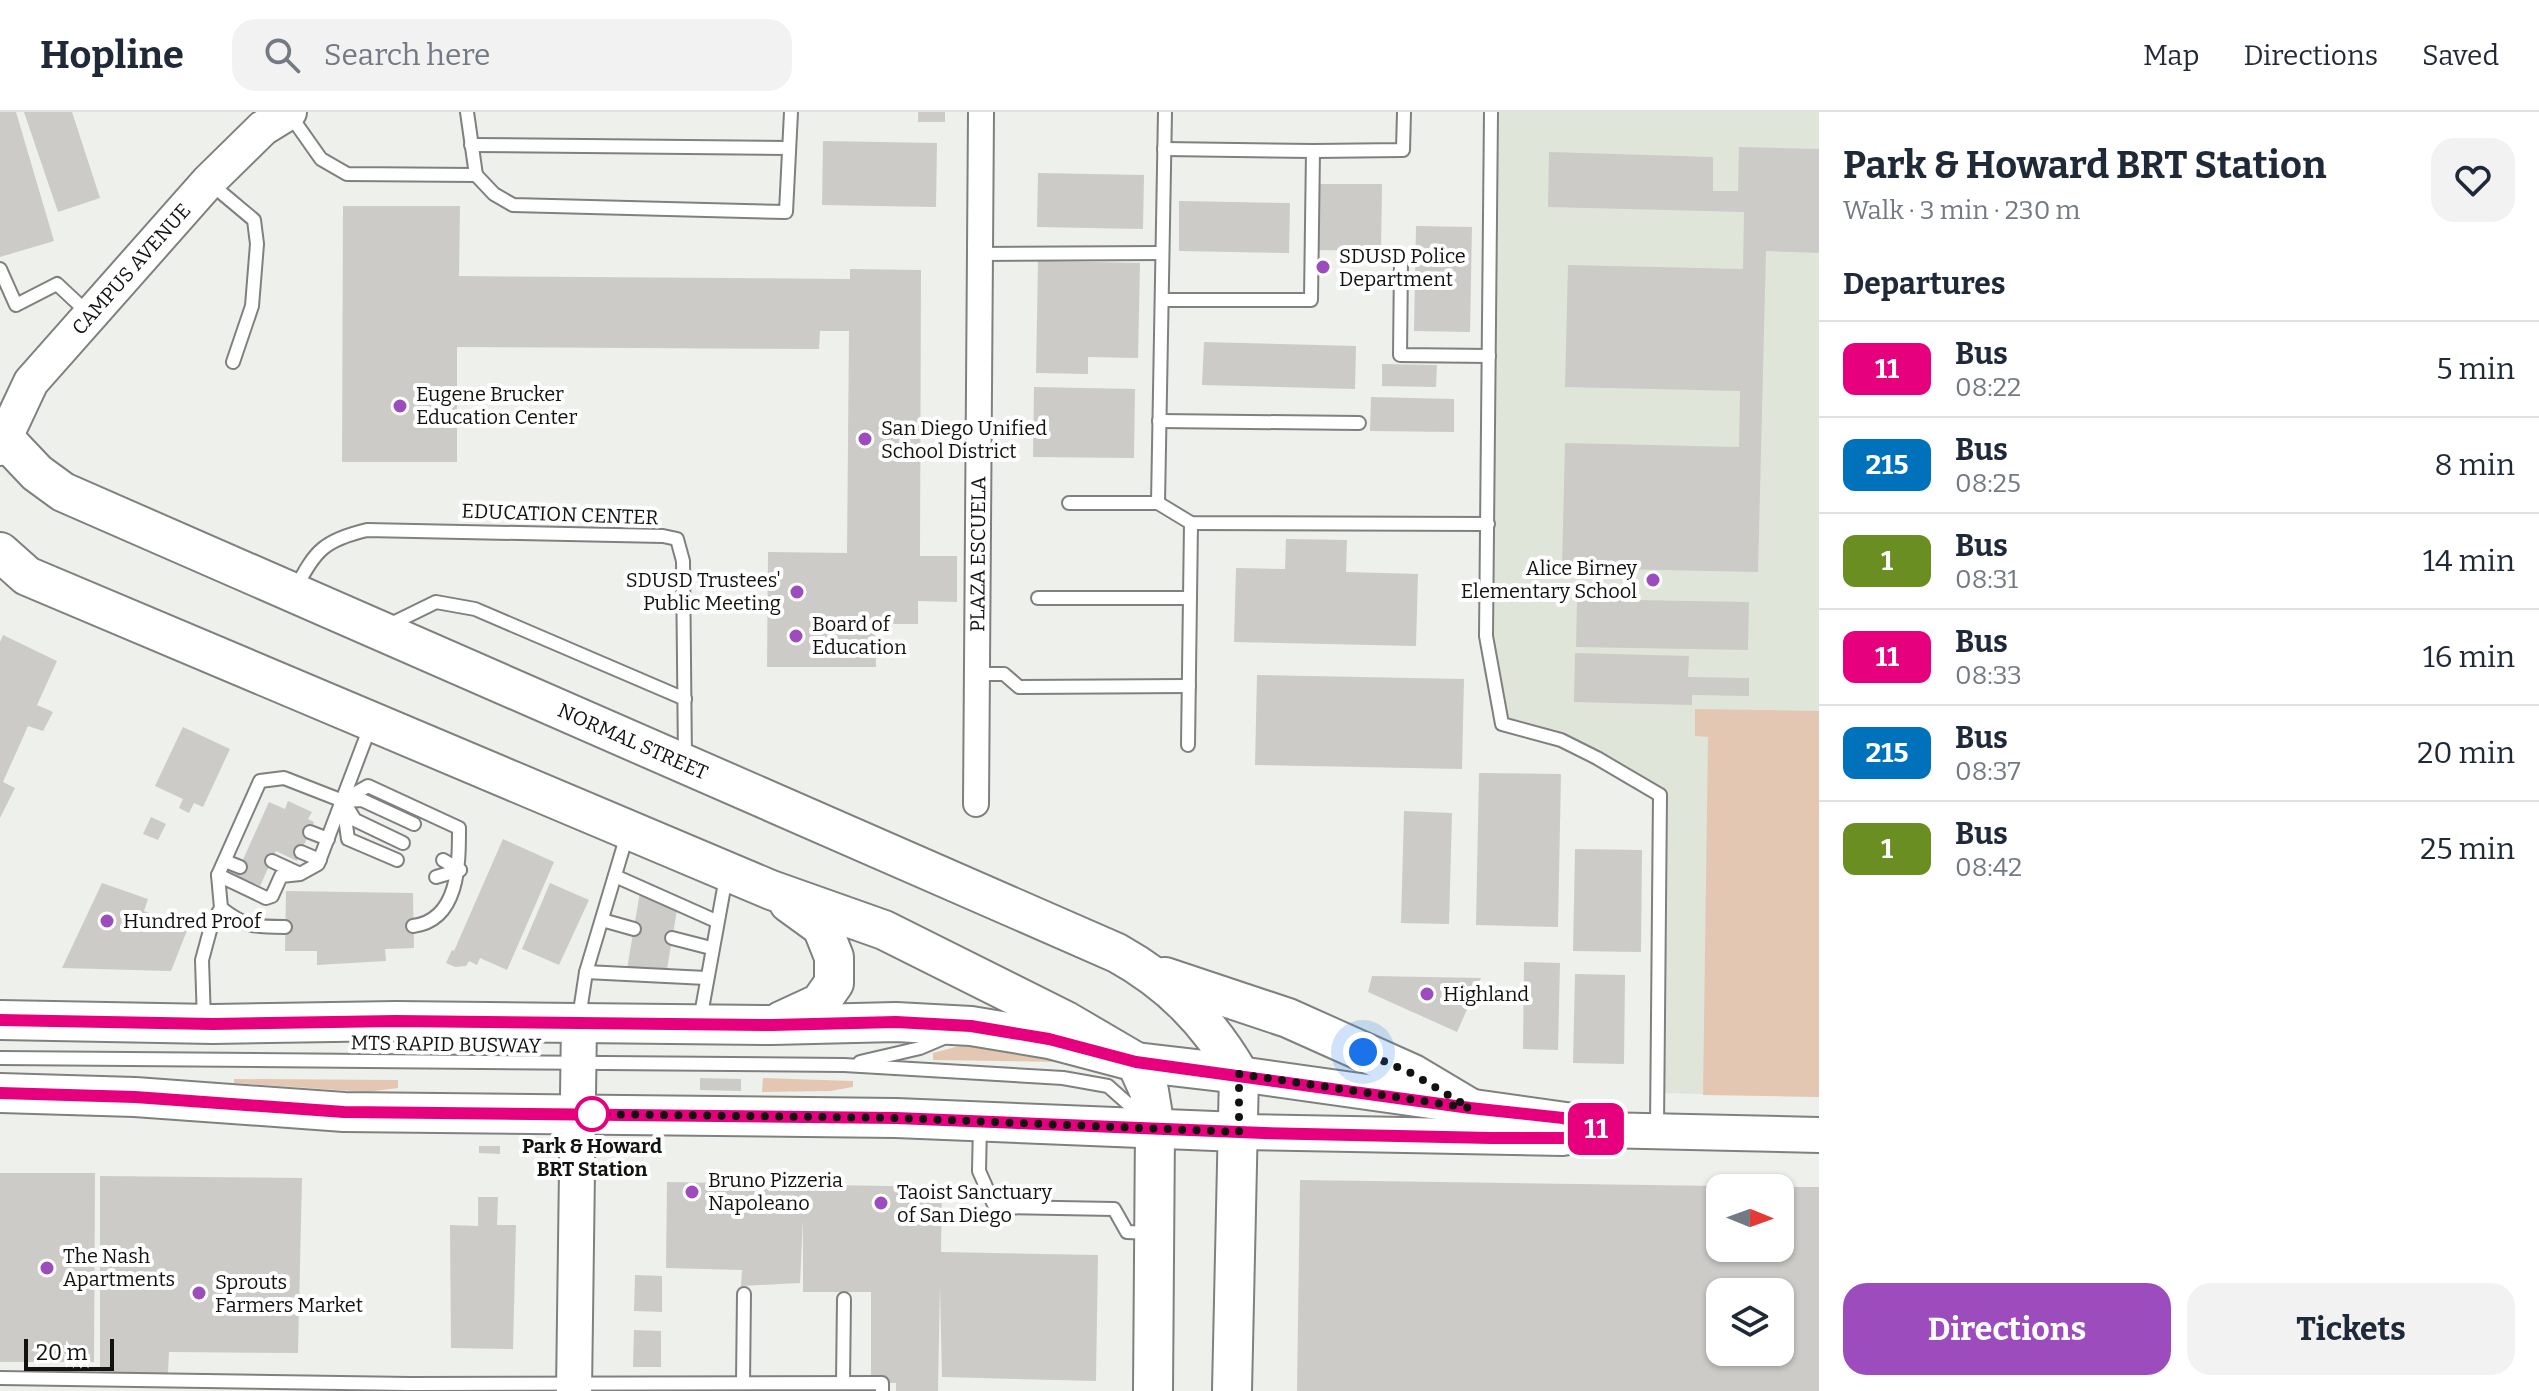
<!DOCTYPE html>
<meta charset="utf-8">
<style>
body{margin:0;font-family:Bitter,serif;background:#f2f2f3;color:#1f2937;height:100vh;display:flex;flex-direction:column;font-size:30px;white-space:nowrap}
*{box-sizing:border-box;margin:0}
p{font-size:26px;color:#747a83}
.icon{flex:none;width:44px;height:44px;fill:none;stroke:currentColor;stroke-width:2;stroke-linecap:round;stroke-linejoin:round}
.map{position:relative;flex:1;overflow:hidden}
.panel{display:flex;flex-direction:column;background:#fff;width:720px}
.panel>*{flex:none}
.badge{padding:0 16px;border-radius:12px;font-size:28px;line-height:52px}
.needle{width:52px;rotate:91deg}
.controls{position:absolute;left:1706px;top:1062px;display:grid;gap:16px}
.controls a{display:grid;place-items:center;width:88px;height:88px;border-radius:16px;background:#fff;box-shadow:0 2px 6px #0004;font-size:40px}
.scale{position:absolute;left:24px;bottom:20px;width:90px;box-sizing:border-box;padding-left:8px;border:4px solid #121211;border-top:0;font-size:22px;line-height:28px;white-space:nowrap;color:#121211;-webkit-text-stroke:6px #fff;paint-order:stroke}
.you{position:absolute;width:40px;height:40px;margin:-20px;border:6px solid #fff;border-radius:50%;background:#1a73e8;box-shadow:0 0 0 12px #1a73e833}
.map>.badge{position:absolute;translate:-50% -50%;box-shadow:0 0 0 4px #fff}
h2{padding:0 24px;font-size:30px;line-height:72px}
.round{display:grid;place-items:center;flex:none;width:84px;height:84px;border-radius:24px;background:#f2f2f3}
.summary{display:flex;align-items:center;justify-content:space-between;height:136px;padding:0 24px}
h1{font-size:38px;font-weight:700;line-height:60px}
.cta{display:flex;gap:16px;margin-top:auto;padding:16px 24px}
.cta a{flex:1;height:92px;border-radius:24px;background:#9c4cbc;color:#fff;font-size:32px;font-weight:700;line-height:92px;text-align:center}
.cta a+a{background:#f2f2f3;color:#1f2937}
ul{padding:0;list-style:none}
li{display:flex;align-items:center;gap:24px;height:96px;padding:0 24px;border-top:2px solid #e0e1e3}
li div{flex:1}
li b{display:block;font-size:30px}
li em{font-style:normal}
li .badge{min-width:88px;font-weight:700;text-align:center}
header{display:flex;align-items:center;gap:48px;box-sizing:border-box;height:112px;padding:0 40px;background:#fff;border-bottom:2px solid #e0e1e3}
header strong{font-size:38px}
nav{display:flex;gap:44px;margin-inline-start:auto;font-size:28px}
.search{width:560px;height:72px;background:#f2f2f3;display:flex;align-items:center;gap:20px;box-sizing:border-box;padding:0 28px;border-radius:24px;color:#747a83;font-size:30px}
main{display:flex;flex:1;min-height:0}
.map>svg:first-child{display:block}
</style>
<header>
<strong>Hopline</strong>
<div class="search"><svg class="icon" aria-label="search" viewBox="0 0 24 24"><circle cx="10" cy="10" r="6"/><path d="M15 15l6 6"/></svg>Search here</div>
<nav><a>Map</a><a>Directions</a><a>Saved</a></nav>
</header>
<main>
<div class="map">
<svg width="1819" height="1279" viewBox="0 0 1819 1279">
<rect width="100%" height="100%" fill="#eef0ec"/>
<path fill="#e0e5da" d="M1491 0H1819V985L1658 981 1660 683 1597 646 1502 612 1486 524Z"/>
<g fill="#e4c7b2">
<path d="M1695 597 1819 599V985L1703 983 1708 625 1695 624Z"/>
<path d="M959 934 1050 935 1062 950 933 948V941Z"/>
<path d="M763 966 853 969V975L830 979 762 980Z"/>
<path d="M234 967 398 968V976L367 980 234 971Z"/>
</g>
<g fill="#cccbc7" fill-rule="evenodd">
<path d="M0 0H16L54 129 0 145Z"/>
<path d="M24 0H72L100 86 58 100Z"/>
<rect x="918" y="0" width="27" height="10"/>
<path d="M823 29 937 31 936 95 822 93Z"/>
<path d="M1739 35 1819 37V141L1766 139 1758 460 1562 456 1565 331 1739 335 1740 279 1565 275 1568 153 1743 157 1744 100 1548 95 1549 40 1713 45V79H1738Z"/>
<path d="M1038 61 1144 63 1143 117 1037 115Z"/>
<path d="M1313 72H1382L1381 139 1312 138Z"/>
<path d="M1179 89 1290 91 1289 141 1179 139Z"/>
<path d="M343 94H460L459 164 850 167V157L921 158 920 444H957V490L918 489V512H875L876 555H767L768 440 847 441 849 219H820L819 237 457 235V350H342Z"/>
<path d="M1416 114 1472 115 1470 220 1414 219Z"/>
<path d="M1038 149 1140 151 1138 246 1088 245V262L1036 261Z"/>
<path d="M1204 230 1356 234 1355 277 1202 273Z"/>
<path d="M1382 252 1437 253 1436 275 1382 274Z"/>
<path d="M1034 275 1135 277 1134 346 1033 345Z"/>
<path d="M1371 285 1454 287V320L1370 319Z"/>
<path d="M1286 427 1347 428 1346 460 1418 462 1416 534 1234 530 1236 456 1285 457Z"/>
<path d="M1577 487 1749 490 1748 538 1576 535Z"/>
<path d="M3 523 57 549 37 593 53 600 43 619 28 614 3 670 15 676 0 706V530Z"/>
<path d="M1575 541 1689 544 1688 565 1749 566V584L1692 583V593L1574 590Z"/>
<path d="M1257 563 1464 567 1462 657 1255 653Z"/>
<path d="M183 615 230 637 203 695 194 691 189 701 179 696 183 687 155 674Z"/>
<path d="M1479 661 1561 662 1558 815 1476 813Z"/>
<path d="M288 689 312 700 308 707 314 710 297 749 276 739 260 774 236 763 269 690 285 697Z"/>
<path d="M1404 699 1452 701 1449 812 1401 811Z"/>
<path d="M151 705 166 712 158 728 143 722Z"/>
<path d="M503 727 554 750 507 858 480 846 477 853 469 849 466 854 455 855 446 851 452 838 454 839Z"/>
<path d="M1575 737 1642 738 1641 840 1573 839Z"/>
<path d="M102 771 148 787 144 799 188 816 171 859 62 856Z"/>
<path d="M550 771 589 788 559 853 522 837Z"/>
<path d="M286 779 413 781 414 836 385 837 386 849 317 853V839H285Z"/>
<path d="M640 780 677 798 666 863 627 857Z"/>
<path d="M1524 850 1560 851 1558 938 1523 937Z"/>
<path d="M1575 862 1625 863 1624 952 1573 951Z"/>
<path d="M1372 864 1481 866 1457 920 1368 880Z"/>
<rect x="420" y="921" width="41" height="12"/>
<path d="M700 966 741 967V979L700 978Z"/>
<path d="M479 1034H500V1042L479 1041Z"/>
<path d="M0 1061H95L94 1250H0Z"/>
<path d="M100 1064 302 1066 298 1241 169 1240 168 1261H100Z"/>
<path d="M1300 1068 1720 1074V1136H1780V1075H1819V1279H1297ZM1720 1180H1780V1240H1720Z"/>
<path d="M667 1070 942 1075 941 1140 1098 1143 1096 1269 942 1265 940 1174 938 1279H896V1271H882L871 1266V1180H803V1107L800 1171 741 1174 742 1158 666 1156Z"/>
<path d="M478 1085H498L497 1113H516L513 1237 451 1236 450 1113 478 1114Z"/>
<path d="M635 1163 662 1164V1200L634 1199Z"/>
<path d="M634 1218 661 1219V1255H633Z"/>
</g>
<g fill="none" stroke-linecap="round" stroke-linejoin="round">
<g stroke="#7f817e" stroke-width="16">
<g id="lane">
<path d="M1491 0 1486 524 1502 612 1561 628 1597 646 1660 683 1657 1016"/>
<path d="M290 3 321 47 347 62 476 63 467 0"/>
<path d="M471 33 788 36"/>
<path d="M1313 39 1403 38 1404 0"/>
<path d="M476 63 494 82 513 93 786 100 791 0"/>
<path d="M211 72 254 108 257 132 252 194 233 250"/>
<path d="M979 142 1162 141"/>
<path d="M1401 150 1400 243 1489 244"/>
<path d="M0 157 16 193 57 172 88 201"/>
<path d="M1162 188H1311L1313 39 1164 37"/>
<path d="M1159 309 1359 311"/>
<path d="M1069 391H1158L1165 0"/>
<path d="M1158 391 1191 411 1488 412"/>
<path d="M296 476C315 438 325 428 367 418L663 424 677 427 683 449 685 648"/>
<path d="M1038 486H1190"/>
<path d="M389 513 436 490 475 497 685 587"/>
<path d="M977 562H1004L1019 575 1189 574"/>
<path d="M1188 633 1191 411"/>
<path d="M345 687 368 674 459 716C459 753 459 808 413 814"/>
<path d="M343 692 348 727 397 748"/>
<path d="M347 695 355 708 403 731"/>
<path d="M310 720 328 727"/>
<path d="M301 740 320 748"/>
<path d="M443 748 460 758"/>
<path d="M225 749 240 755"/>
<path d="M272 749 298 761"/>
<path d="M218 763 266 786 272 784 281 764 300 762 318 752 370 615"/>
<path d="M615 764 716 809"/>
<path d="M436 765 460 758"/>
<path d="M221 796C245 815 256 815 285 815"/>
<path d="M602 808 634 817"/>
<path d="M672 826 711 836"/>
<path d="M586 860 706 866"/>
<path d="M579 906 586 860 627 723"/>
<path d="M700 908 726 765"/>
<path d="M204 909 202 848 212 811 221 796 218 763 260 669 284 666 343 689 362 688 414 712"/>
<path d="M0 946 844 953 1063 966 1108 974 1144 1006"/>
<path d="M860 950 920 936 946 925"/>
<path d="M980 1012 979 1059 995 1095 1114 1097 1127 1120 1150 1121"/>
<path d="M0 1266 410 1272 882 1271V1279"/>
<path d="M743 1271 744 1182"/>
<path d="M843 1271 844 1187"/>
</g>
</g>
<g stroke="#7f817e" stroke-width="28">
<g id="street">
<path id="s1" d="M976 692 981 0"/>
</g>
</g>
<g stroke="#7f817e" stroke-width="38">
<g id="secondary">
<path id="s2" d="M0 336 31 270 208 70 263 16 289 0"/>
<path d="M1239 962 1573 1009"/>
<path d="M1239 1020 1563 1026 1600 1018 1819 1023"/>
<path d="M574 1279 579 910"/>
</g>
</g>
<g stroke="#7f817e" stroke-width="42">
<g id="primary">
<path id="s3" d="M0 322 37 361 63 380 1117 841C1171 871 1208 909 1239 962"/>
<path d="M0 440 27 464 771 778 884 818 1066 909 1136 950"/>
<path d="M1165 865 1288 906 1413 962 1470 996"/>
<path d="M0 908 213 912 396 909 772 913 896 910 971 914 1049 927 1136 950 1239 962"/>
<path d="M781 909 820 891 834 871V845L822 815 789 791"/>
<path d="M1136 950 1149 979 1155 1016 1153 1279"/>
<path d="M0 981 135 985 344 1000 896 1006 1239 1020"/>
<path d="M1232 1279 1239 962"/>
</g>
</g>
<use href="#lane" stroke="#fff" stroke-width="12"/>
<use href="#street" stroke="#fff" stroke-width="24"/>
<use href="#secondary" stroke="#fff" stroke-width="34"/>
<use href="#primary" stroke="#fff" stroke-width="38"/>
</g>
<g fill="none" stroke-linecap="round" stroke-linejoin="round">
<g stroke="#fff" stroke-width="18">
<path id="line" d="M0 908 213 912 396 909 772 913 896 910 971 914 1049 927 1136 950 1470 996 1563 1006 1600 1018 1563 1026H1491L1264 1021 896 1006 344 1000 135 985 0 981"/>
</g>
<use href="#line" stroke="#e6007e" stroke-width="12"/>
<path stroke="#121211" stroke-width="8" stroke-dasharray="0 14.4" d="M592 1002 896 1006 1239 1020V962L1470 996 1413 962 1363 940"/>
</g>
<g fill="#9c4cbc" stroke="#fff" stroke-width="3">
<circle cx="1323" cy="155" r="8"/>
<circle cx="400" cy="294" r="8"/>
<circle cx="865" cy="327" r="8"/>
<circle cx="1653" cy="468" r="8"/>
<circle cx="797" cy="480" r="8"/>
<circle cx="796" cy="524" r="8"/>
<circle cx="107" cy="809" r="8"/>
<circle cx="1427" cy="882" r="8"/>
<circle cx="692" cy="1080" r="8"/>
<circle cx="881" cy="1091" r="8"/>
<circle cx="47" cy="1156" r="8"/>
<circle cx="199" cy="1181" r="8"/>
</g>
<circle fill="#fff" stroke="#e6007e" stroke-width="4" cx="592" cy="1002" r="16"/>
<g text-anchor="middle" stroke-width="8" stroke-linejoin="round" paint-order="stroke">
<g font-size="20" fill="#121211" stroke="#fff" text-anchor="start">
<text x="1339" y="151">SDUSD Police<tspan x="1339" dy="23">Department</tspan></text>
<text x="416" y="289">Eugene Brucker<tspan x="416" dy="23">Education Center</tspan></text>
<text x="881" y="323">San Diego Unified<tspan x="881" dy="23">School District</tspan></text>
<text x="1637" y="463" text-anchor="end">Alice Birney<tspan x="1637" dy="23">Elementary School</tspan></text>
<text x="781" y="475" text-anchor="end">SDUSD Trustees'<tspan x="781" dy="23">Public Meeting</tspan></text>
<text x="812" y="519">Board of<tspan x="812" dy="23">Education</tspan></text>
<text x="123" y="816">Hundred Proof</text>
<text x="1443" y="889">Highland</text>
<text x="708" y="1075">Bruno Pizzeria<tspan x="708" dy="23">Napoleano</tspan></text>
<text x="897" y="1087">Taoist Sanctuary<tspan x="897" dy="23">of San Diego</tspan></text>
<text x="63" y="1151">The Nash<tspan x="63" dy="23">Apartments</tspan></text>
<text x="215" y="1177">Sprouts<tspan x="215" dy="23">Farmers Market</tspan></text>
</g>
<g font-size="20" fill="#121211" stroke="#fff">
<text dy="7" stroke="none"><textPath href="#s2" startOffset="224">CAMPUS AVENUE</textPath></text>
<text transform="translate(560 402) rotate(2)" y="7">EDUCATION CENTER</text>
<text dy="7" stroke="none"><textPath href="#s1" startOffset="250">PLAZA ESCUELA</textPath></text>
<text dy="7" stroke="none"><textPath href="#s3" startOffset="708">NORMAL STREET</textPath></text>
<text transform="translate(446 932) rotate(1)" y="7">MTS RAPID BUSWAY</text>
</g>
<g font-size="20" font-weight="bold" fill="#121211" stroke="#fff">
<text x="592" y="1041">Park &amp; Howard<tspan x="592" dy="23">BRT Station</tspan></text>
</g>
</g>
</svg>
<div class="controls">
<a><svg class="needle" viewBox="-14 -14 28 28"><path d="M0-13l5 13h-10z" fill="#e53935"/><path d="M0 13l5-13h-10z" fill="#747a83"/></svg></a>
<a><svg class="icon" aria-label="layers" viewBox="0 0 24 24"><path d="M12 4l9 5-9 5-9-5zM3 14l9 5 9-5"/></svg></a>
</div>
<div class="scale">20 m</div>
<div class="you" style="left:1363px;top:940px"></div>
<b class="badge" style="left:1596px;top:1017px;background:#e6007e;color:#fff">11</b>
</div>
<section class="panel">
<div class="summary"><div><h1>Park &amp; Howard BRT Station</h1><p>Walk · 3 min · 230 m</p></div><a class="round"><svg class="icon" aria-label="heart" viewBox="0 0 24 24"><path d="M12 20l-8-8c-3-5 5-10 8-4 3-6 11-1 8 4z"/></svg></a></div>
<h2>Departures</h2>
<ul>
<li><span class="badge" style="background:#e6007e;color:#fff">11</span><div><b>Bus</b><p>08:22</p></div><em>5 min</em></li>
<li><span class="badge" style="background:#0072bc;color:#fff">215</span><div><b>Bus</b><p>08:25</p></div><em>8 min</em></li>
<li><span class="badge" style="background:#6b8e23;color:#fff">1</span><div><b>Bus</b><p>08:31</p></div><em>14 min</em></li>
<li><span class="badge" style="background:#e6007e;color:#fff">11</span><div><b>Bus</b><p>08:33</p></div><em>16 min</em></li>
<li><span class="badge" style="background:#0072bc;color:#fff">215</span><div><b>Bus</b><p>08:37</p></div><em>20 min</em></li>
<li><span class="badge" style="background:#6b8e23;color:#fff">1</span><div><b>Bus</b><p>08:42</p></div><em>25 min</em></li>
</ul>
<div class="cta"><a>Directions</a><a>Tickets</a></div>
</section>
</main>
